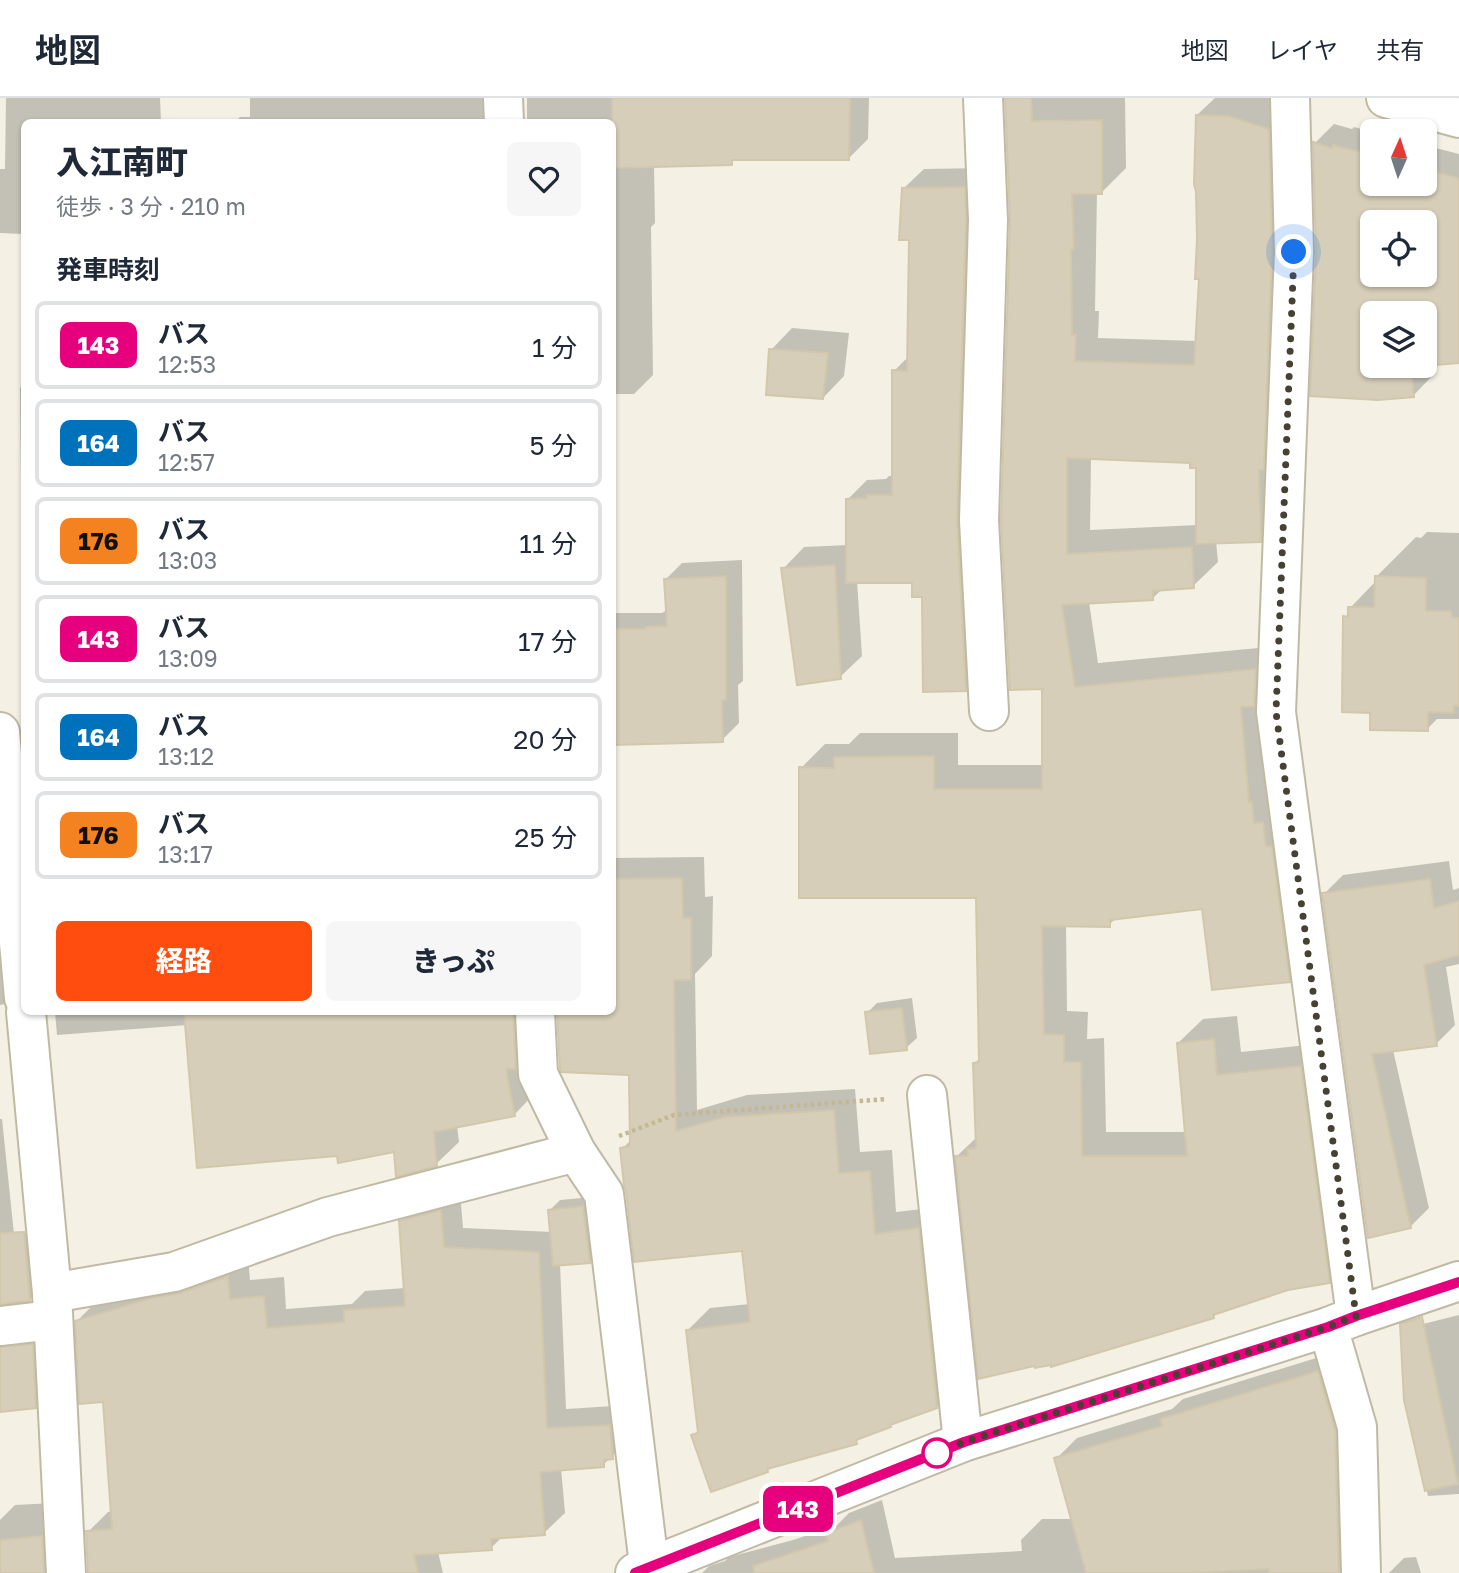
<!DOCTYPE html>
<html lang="ja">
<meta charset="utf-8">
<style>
body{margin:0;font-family:"Golos Text","Noto Sans JP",sans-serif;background:#f6f6f7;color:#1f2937;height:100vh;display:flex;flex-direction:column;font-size:26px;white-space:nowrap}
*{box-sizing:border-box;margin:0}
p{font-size:23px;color:#747a83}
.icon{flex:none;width:38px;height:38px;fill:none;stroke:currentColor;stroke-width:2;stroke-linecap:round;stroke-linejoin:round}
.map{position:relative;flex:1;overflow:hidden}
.details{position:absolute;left:21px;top:21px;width:595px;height:896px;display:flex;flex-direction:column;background:#fff;border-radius:10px;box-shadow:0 2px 5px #0004}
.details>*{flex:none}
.badge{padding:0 14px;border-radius:10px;font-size:24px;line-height:46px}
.needle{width:46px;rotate:3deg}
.controls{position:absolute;left:1360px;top:21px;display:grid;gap:14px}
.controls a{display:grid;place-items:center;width:77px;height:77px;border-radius:10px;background:#fff;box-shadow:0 2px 5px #0004;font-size:35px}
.you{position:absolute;width:35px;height:35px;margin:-18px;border:5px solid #fff;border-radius:50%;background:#1a73e8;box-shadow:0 0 0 10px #1a73e833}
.map>.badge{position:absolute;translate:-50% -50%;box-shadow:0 0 0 4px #fff}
h2{padding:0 35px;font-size:26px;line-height:63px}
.round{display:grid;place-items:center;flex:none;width:74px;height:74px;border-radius:10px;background:#f6f6f7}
.headline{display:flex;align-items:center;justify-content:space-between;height:119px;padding:0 35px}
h1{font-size:33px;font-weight:800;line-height:52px}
.cta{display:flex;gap:14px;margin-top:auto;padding:14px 35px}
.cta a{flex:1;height:80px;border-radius:10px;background:#ff4d0f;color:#fff;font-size:28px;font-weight:800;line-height:80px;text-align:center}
.cta a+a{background:#f6f6f7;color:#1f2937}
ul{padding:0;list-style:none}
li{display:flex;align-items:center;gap:21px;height:88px;margin:0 14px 10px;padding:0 21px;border:4px solid #e0e1e3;border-radius:10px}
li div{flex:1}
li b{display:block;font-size:26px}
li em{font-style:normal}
li .badge{min-width:77px;font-weight:700;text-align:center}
header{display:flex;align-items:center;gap:42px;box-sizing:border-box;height:98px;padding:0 35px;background:#fff;border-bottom:2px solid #e0e1e3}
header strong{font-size:33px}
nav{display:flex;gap:38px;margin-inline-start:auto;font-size:24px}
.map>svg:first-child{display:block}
</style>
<header>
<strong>地図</strong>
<nav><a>地図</a><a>レイヤ</a><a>共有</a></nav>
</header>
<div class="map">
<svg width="1459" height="1475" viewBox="0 0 1459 1475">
<rect width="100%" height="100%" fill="#f4f0e4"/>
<g fill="#0003" fill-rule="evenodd">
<path d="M6 0H160L161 24H24V160H21L22 136 0 135V71H5Z"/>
<path d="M250 0H501L514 24H235L240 19H250Z"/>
<path d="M527 0H869L868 41 849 60H736L731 65 654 67 655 125 651 129 653 277 634 296H612V24H527Z"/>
<path d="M1007 0H1125L1126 70 1102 94H1097L1095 213H1099L1098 240 1197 243 1200 180 1197 17 1215 0H1271L1284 418 1260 443H1216L1218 464 1193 488 1163 490 1153 500 1089 504 1098 565 1279 548 1313 858 1289 882 1204 809 1117 819 1109 827H1066L1067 913 1088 914 1087 941 1104 940 1106 1034H1187L1178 945 1203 921 1237 918 1241 954 1325 945 1353 1159 1329 1183 1287 1191 1219 1213 1213 1219 957 1058 977 1039 975 965 981 959 978 799 801 670 825 646H849L860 635H958V667H1043L1047 590 1012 121ZM1091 359 1192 363 1198 368V427L1090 432Z"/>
<path d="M1334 26 1352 31 1354 29 1372 34V86H1424V47L1459 56V264L1431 266 1432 278 1413 298 1377 301 1318 155 1315 45ZM1372 124H1424V177H1372ZM1372 215H1424V268H1372Z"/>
<path d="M984 70 985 571 965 591 923 497 914 483H857L862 558 840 579 783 471 804 449 848 447V401L867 382 886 381 889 378H894V273L909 258 911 141 904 90 924 71Z"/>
<path d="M792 230 849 235 844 278 823 300 771 252Z"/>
<path d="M24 285V552H23L20 290Z"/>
<path d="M1427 434 1459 435V621H1437L1427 631 1372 613 1345 519 1350 514V510L1376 483V479L1416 439 1421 440Z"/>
<path d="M742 462 743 583 738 587 739 625 722 642 612 645V515H662L667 512 665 482 682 465Z"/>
<path d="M704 759 705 799 713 798 712 858 695 876 697 1012 747 997 855 991 860 1054 892 1052 896 1114 940 1109 958 1286 936 1309 893 1324 890 1327 863 1337 856 1344 772 1368 767 1373 693 1338 699 1332 688 1232 710 1210 750 1206 743 1151 622 1051 631 1042 630 975 561 970 559 914H612V760Z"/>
<path d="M1449 763 1453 792 1459 790V866L1446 869 1455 927 1436 946 1393 952 1429 1110 1410 1129 1324 796 1343 777Z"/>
<path d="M0 801 21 889 4 906 0 907Z"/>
<path d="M912 900 917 940 906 950 867 915 877 905Z"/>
<path d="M55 914H536V994L514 1017 457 1028 459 1044 436 1066 396 1052 338 1056 187 927 57 937Z"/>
<path d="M0 1021H2L14 1136 43 1134 47 1183 30 1201 0 1204Z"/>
<path d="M460 1093 463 1130 552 1134 550 1112 560 1102 593 1099 600 1153 590 1163 560 1166 566 1311 630 1307 632 1339 603 1367 561 1370 565 1415 544 1435 503 1438 491 1450 438 1454 443 1475H89L88 1434 108 1414 113 1413 104 1302 77 1223 97 1203 248 1159 250 1182 284 1179 286 1211 352 1206 365 1193 405 1190 401 1124 421 1103Z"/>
<path d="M1459 1217V1396L1428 1398 1405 1302 1423 1226Z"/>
<path d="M0 1223 50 1229 53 1291 35 1309 0 1312Z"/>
<path d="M1339 1253 1376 1475H702L709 1468 725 1463 729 1459 793 1442 836 1428 849 1415 882 1402 895 1460 1022 1453 1021 1442 1042 1421H1073L1056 1361 1077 1340 1172 1311 1183 1301Z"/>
<path d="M53 1405 78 1475H0V1422L15 1407Z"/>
<path d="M1416 1459 1421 1475H1389L1404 1460Z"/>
</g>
<g fill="#d6ceb8" stroke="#d2c7ab" stroke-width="2" fill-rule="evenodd">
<path d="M612 0H850L849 62H732V67L612 70Z"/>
<path d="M1005 0H1031L1032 23 1102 22V96H1072L1074 151 1071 152 1072 237H1076L1075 263 1194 267 1199 181H1195L1197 141 1196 94 1194 86 1196 17 1228 18 1269 31 1272 154 1264 372H1259L1261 444 1196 446V370H1190V365L1067 360V456L1192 449 1194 490 1153 493V502L1062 507 1075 589 1256 571 1254 608 1241 609 1249 704H1252L1254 725 1263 724 1266 748H1272L1290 884 1212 892 1202 811 1110 822V829L1042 828 1044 936 1064 937V964H1081L1082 1058H1187L1177 945 1214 941 1217 977 1301 968 1330 1185 1288 1192 1213 1217 1214 1220 1051 1269V1267L1035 1270 1034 1268 978 1281 955 1058H968L967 1051 976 1050 973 965 979 964 976 800H799V669L834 670V659L934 658V691H1042V592L1044 591 1010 592 1001 422 1010 123Z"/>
<path d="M1313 44 1332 50 1333 47 1372 57V86H1424V71L1459 80V265L1424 268V215H1372V268H1420H1411L1414 299 1378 302 1310 298 1316 155ZM1372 124H1424V177H1372Z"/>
<path d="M965 89 966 122 957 421 966 593 923 594 922 499H912V485H846V401L867 400V397H892V272L907 273 909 142H899L902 90Z"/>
<path d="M769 251 828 255 823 301 766 297Z"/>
<path d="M835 467 841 581 797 587 781 470Z"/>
<path d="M726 478V602H722L723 644 612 647V531H646V529L667 528 664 481Z"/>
<path d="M1375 478 1426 480V513H1451L1452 519 1459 520V608H1454V615L1428 614V633L1370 632V615L1342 614 1343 518 1348 519V509H1374Z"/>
<path d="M682 780 683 820H691V882H674L676 1033 724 1019 834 1012 839 1075 870 1073 875 1136 919 1130 937 1310 890 1327 891 1329 856 1342 857 1346 767 1371 768 1374 711 1394 691 1337 698 1335 686 1232 750 1224 742 1153 634 1164 626 1093 624 1087 620 1050 630 1048 629 977 561 974 560 970 557 914H612V781Z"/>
<path d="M1430 781 1434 810 1459 803V857L1424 867 1437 948 1372 956 1411 1130 1368 1140 1322 795Z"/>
<path d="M902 910 907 952 870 956 865 914Z"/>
<path d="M184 914H513L516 971H506L515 1018 434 1034 437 1068 396 1079 394 1054 338 1065 337 1058 197 1070Z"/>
<path d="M583 1108 590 1165 553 1168 548 1112Z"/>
<path d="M441 1112 444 1149 539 1154 547 1330 610 1327 613 1361 604 1362V1369L540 1374 545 1437 491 1441 492 1452 414 1457 418 1475H88L86 1433 112 1431 103 1304 79 1306 75 1223 148 1201 181 1195 228 1178 230 1201 264 1198 267 1230 344 1224V1212L405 1208 399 1123Z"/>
<path d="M24 1134 30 1203 0 1206V1135Z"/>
<path d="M1422 1219 1458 1386 1425 1393 1404 1302 1400 1226Z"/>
<path d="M33 1246 36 1310 0 1314V1249Z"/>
<path d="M1318 1273 1335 1332 1339 1475H1269L1268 1471 1191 1475H1086L1054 1360 1162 1328 1160 1321Z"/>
<path d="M861 1422 874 1475H754L753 1468 828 1443 826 1435Z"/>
<path d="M42 1438 44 1475H0V1442Z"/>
</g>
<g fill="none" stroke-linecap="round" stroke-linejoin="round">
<g stroke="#c0baa5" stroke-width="42">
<g id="minor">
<path d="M503 0 504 24"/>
<path d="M983 0 988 122 979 422 989 613"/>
<path d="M1290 0 1294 154 1276 614 1356 1218"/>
<path d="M0 634 24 900"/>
<path d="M26 914 52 1195 66 1475"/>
<path d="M535 914 538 976 576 1054 604 1096 650 1475"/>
<path d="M927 997 963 1344"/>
<path d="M52 1195 174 1174 328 1119 576 1054"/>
<path d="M0 1228 53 1222"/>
<path d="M1328 1229 1357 1329 1361 1475"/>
</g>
</g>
<g stroke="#c0baa5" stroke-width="42">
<g id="tertiary">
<path d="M1386 0 1459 20"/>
<path d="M635 1475 963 1344 1328 1229 1356 1218 1459 1183"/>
</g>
</g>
<path stroke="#c3b895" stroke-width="4.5" stroke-dasharray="3.5 3.5" stroke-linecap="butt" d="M619 1038 674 1017 886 1001"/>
<use href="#minor" stroke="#fff" stroke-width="38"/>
<use href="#tertiary" stroke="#fff" stroke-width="38"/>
</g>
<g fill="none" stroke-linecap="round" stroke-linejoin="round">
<g stroke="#fff" stroke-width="16">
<path id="line" d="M635 1475 964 1344 1328 1229 1356 1218 1459 1184"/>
</g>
<use href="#line" stroke="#e6007e" stroke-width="10"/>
<path stroke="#464133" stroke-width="7" stroke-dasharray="0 12.6" d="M937 1355 964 1344 1328 1229 1356 1218 1276 614 1294 154"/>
</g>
<circle fill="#fff" stroke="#e6007e" stroke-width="3.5" cx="937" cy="1355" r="14"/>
</svg>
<div class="controls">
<a><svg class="needle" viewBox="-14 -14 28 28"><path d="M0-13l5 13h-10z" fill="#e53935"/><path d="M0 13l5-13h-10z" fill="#747a83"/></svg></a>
<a><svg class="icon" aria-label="locate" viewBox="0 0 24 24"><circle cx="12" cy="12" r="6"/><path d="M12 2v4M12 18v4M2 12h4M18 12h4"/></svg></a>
<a><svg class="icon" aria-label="layers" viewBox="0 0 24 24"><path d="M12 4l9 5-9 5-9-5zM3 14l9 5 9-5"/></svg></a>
</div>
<div class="you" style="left:1294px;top:154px"></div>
<b class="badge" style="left:798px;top:1411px;background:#e6007e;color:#fff">143</b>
<section class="details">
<div class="headline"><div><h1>入江南町</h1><p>徒歩 · 3 分 · 210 m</p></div><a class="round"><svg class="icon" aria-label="heart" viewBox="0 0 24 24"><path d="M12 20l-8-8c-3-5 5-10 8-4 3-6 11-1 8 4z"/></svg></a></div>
<h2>発車時刻</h2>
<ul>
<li><span class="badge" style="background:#e6007e;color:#fff">143</span><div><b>バス</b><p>12:53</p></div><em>1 分</em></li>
<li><span class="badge" style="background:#0072bc;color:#fff">164</span><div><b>バス</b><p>12:57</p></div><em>5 分</em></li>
<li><span class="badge" style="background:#f58220;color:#111">176</span><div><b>バス</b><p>13:03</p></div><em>11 分</em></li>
<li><span class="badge" style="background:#e6007e;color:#fff">143</span><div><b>バス</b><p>13:09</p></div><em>17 分</em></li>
<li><span class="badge" style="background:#0072bc;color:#fff">164</span><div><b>バス</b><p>13:12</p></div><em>20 分</em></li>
<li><span class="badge" style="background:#f58220;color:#111">176</span><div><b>バス</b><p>13:17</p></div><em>25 分</em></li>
</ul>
<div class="cta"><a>経路</a><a>きっぷ</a></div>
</section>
</div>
